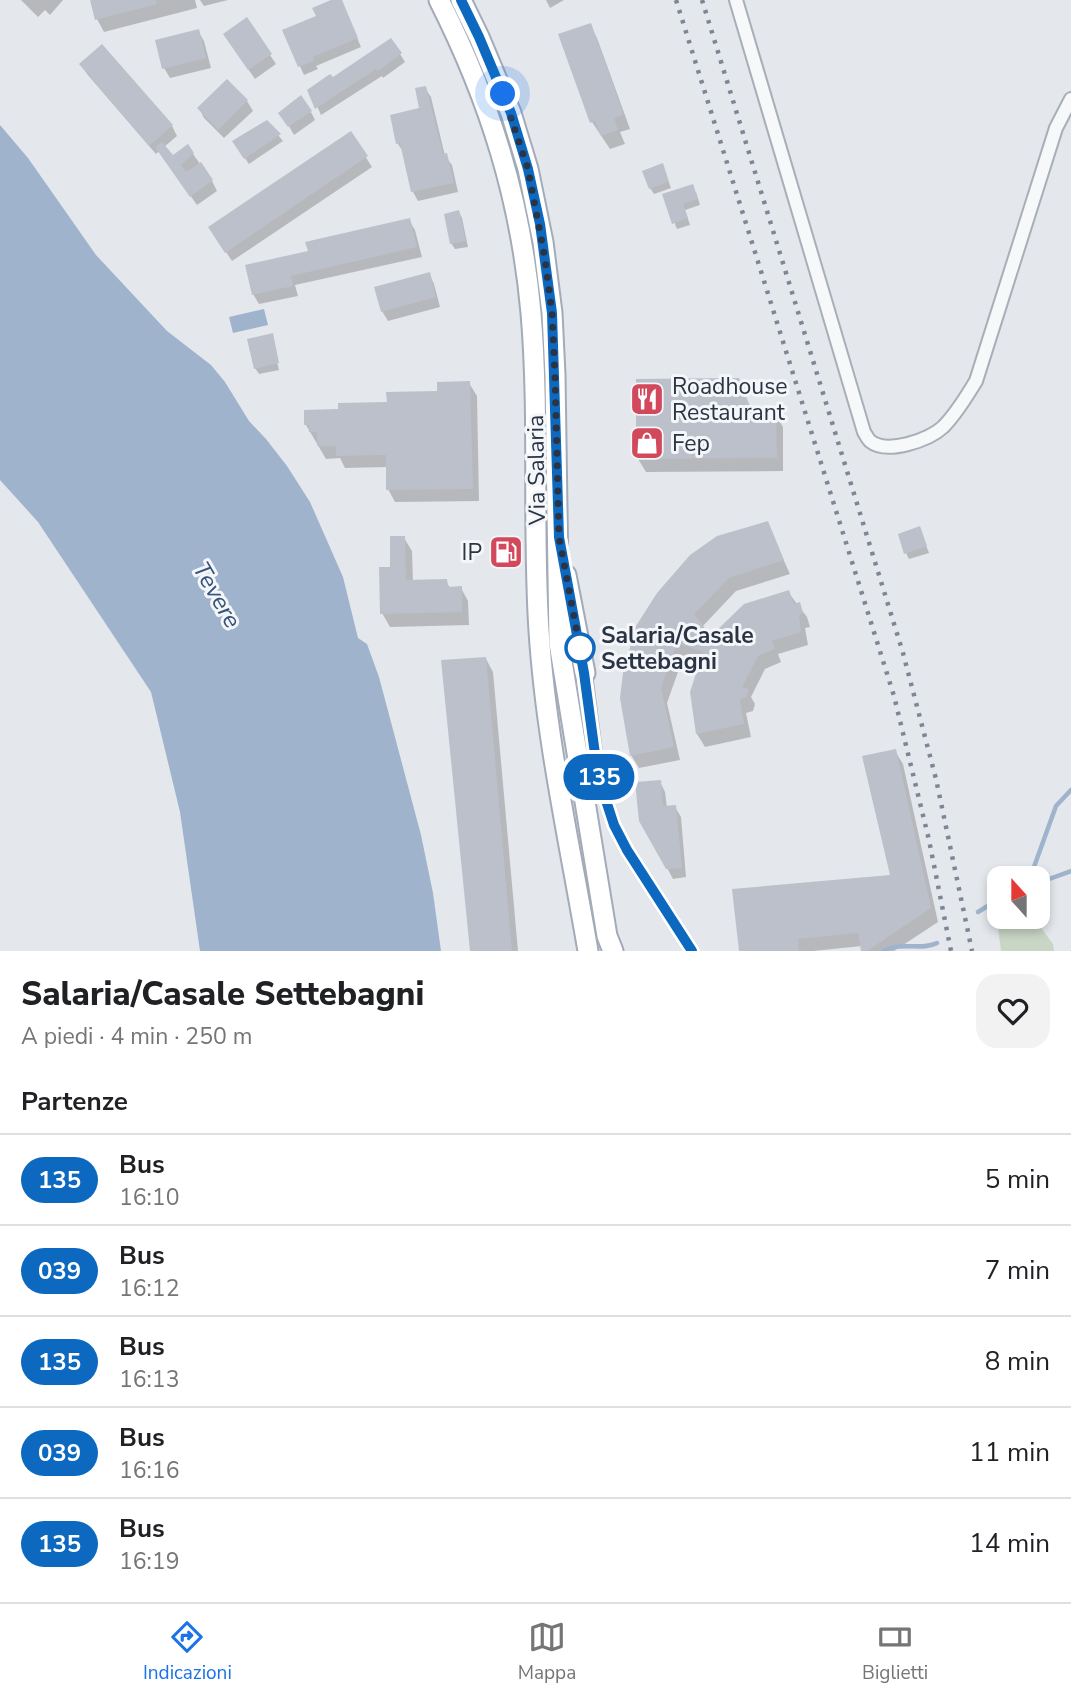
<!DOCTYPE html>
<html lang="it">
<meta charset="utf-8">
<style>
body{margin:0;font-family:"Nunito Sans",sans-serif;background:#f2f2f2;color:#202124;height:100vh;display:flex;flex-direction:column;font-size:26px;white-space:nowrap}
*{box-sizing:border-box;margin:0}
p{font-size:23px;color:#757577}
.icon{flex:none;width:38px;height:38px;fill:none;stroke:currentColor;stroke-width:2;stroke-linecap:round;stroke-linejoin:round}
.map{position:relative;height:951px;overflow:hidden}
.panel{display:flex;flex-direction:column;background:#fff;flex:1}
.panel>*{flex:none}
.badge{padding:0 14px;border-radius:23px;font-size:24px;line-height:46px}
.needle{width:46px;rotate:339deg}
.controls{position:absolute;left:987px;top:866px;display:grid;gap:14px}
.controls a{display:grid;place-items:center;width:63px;height:63px;border-radius:14px;background:#fff;box-shadow:0 4px 10px #0003;font-size:35px}
.you{position:absolute;width:35px;height:35px;margin:-18px;border:5px solid #fff;border-radius:50%;background:#1a73e8;box-shadow:0 0 0 10px #1a73e833}
.map>.badge{position:absolute;translate:-50% -50%;box-shadow:0 0 0 4px #fff}
h2{padding:0 21px;font-size:26px;line-height:63px}
.round{display:grid;place-items:center;flex:none;width:74px;height:74px;border-radius:21px;background:#f2f2f2}
.overview{display:flex;align-items:center;justify-content:space-between;height:119px;padding:0 21px}
h1{font-size:33px;font-weight:800;line-height:52px}
ul{padding:0;list-style:none}
li{display:flex;align-items:center;gap:21px;height:91px;padding:0 21px;border-top:2px solid #e0e0e0}
li div{flex:1}
li b{display:block;font-size:26px}
li em{font-style:normal}
li .badge{min-width:77px;font-weight:700;text-align:center}
.tabs{display:flex;justify-content:space-around;align-items:center;height:98px;border-top:2px solid #e0e0e0;background:#fff;font-size:19px;color:#757577}
.tabs a{display:grid;justify-items:center;gap:4px}
.tabs .active{color:#1a73e8}
.map>svg:first-child{display:block}
</style>
<div class="map">
<svg width="1071" height="951" viewBox="0 0 1071 951">
<rect width="100%" height="100%" fill="#e4e7ec"/>
<path fill="#c9d6c5" d="M1033 917 1053 944 1054 951H1001L998 927Z"/>
<g fill="#9fb4cc">
<path d="M0 125 28 158 96 255 167 331 211 365 225 382 249 421 266 439 287 466 310 502 343 577 358 638 367 644 379 677 421 835 433 893 441 951H200L180 812 151 692 38 522 0 480Z"/>
<path d="M264 309 268 325 233 333 229 317Z"/>
</g>
<g fill="#0003">
<path d="M21 0H63L50 15 45 10 38 17Z"/>
<path d="M92 0H195L197 8 104 32 97 19Z"/>
<path d="M200 0H228L204 6Z"/>
<path d="M335 0H340L344 7 361 47 316 66 318 69 304 75 284 31 318 17Z"/>
<path d="M546 0H564L550 8Z"/>
<path d="M590 25 597 38 630 129 620 132 625 144 610 149 592 122Z"/>
<path d="M198 31 204 41 211 68 170 78 164 68Z"/>
<path d="M231 44 270 55 276 64 255 79Z"/>
<path d="M102 46 172 126 177 136 164 147 173 157 193 154 212 181 217 191 197 205 159 151 156 154 87 74 81 64Z"/>
<path d="M400 54 405 62 383 78 382 76 321 115 310 90Z"/>
<path d="M227 81 247 101 253 111 224 138 204 118 199 108Z"/>
<path d="M425 88 431 97 445 156 452 165 458 192 418 201 413 192 404 153 398 144 392 116 421 109Z"/>
<path d="M311 112 315 120 294 135 286 121Z"/>
<path d="M267 122 283 141 249 164 234 142Z"/>
<path d="M351 134 372 167 232 261 216 237Z"/>
<path d="M665 172 671 188 654 194 650 188Z"/>
<path d="M696 192 700 205 685 210 690 225 677 229 664 196Z"/>
<path d="M459 212 462 218 468 247 455 249 451 243Z"/>
<path d="M409 220 415 230 422 257 295 285 298 296 259 304 253 294 310 252Z"/>
<path d="M429 274 434 284 440 307 388 321 382 311Z"/>
<path d="M272 340 279 370 259 374 255 368Z"/>
<path d="M738 380 753 413H775L783 427V471L646 472 638 459Z"/>
<path d="M469 383 477 396 479 501 395 502 388 489V467L345 468 340 458 326 459 306 425 339 411 388 404 439 393Z"/>
<path d="M767 523 790 574 736 591 702 627 711 639 788 592 807 617 810 627 805 628 808 645 778 654 781 662 765 669 751 697 755 704 753 711 746 713 751 737 705 747 697 734 702 661 684 655 667 703 680 760 639 768 631 755 622 698Z"/>
<path d="M922 535 929 553 909 559 906 553Z"/>
<path d="M404 538 412 551 413 582 446 581 450 588H461L468 601 469 625 390 627 382 613 392 569Z"/>
<path d="M486 659 493 672 518 951H472Z"/>
<path d="M895 751 903 764 938 922 894 951H863L862 946 813 951H741L892 876Z"/>
<path d="M660 782 665 792 667 808 675 807 681 817 686 877 673 879 641 820Z"/>
</g>
<g fill="none" stroke-linecap="round" stroke-linejoin="round">
<g stroke="#9fb4cc" stroke-width="4.5">
<path d="M1030 878 1056 806 1071 790"/>
<path d="M1038 883 1071 871"/>
<path d="M978 912 999 899"/>
<path d="M884 951C900 941 922 951 937 943"/>
</g>
</g>
<g fill="#bbc0ca">
<path d="M90 0H156L157 4 95 20Z"/>
<path d="M331 0H342L358 38 313 57 314 61 298 67 282 30 316 16 312 8Z"/>
<path d="M247 17 272 54 248 70 223 34Z"/>
<path d="M591 23 624 115 614 118 618 130 601 136 595 121 590 123 558 34Z"/>
<path d="M199 29 206 58 162 69 155 40Z"/>
<path d="M391 38 402 53 378 71 376 69 315 109 307 90 330 74 333 77Z"/>
<path d="M102 44 173 125 149 146 79 64Z"/>
<path d="M227 79 248 100 218 130 197 108Z"/>
<path d="M426 86 443 154 447 153 454 183 411 192 400 143 396 144 390 115 419 108 415 88Z"/>
<path d="M301 95 312 111 288 127 278 113Z"/>
<path d="M267 120 281 134 244 159 232 141Z"/>
<path d="M351 131 368 156 225 253 208 227Z"/>
<path d="M162 142 173 155 188 144 194 153 181 165 186 172 201 162 213 180 190 197 155 147Z"/>
<path d="M663 163 669 182 649 189 642 171Z"/>
<path d="M693 184 698 199 683 204 688 218 672 224 662 194Z"/>
<path d="M459 210 466 241 450 244 444 214Z"/>
<path d="M410 218 417 247 291 276 293 286 252 295 245 265 308 251 305 242Z"/>
<path d="M430 272 436 297 381 312 374 287Z"/>
<path d="M273 333 279 363 254 369 247 339Z"/>
<path d="M739 378 752 412H776L777 458 636 459V379Z"/>
<path d="M470 381 473 489 386 490V455L336 456V446H317V432H309V425H304V410L338 409V403L387 402 386 392 437 391V382Z"/>
<path d="M768 521 784 560 729 578 694 614 711 636 744 604 789 590 794 604 800 602 803 613 799 615 801 632 772 641 775 649 758 656 742 687 749 689 746 697 740 700 744 724 696 734 690 692 703 652 677 643 661 688 674 747 630 756 620 698 623 673 636 626 657 593 690 555 717 536Z"/>
<path d="M920 526 927 546 904 554 898 534Z"/>
<path d="M390 536H405L406 580 447 579 448 587 462 586V612L380 614 379 567H390Z"/>
<path d="M486 657 512 951H470L441 660Z"/>
<path d="M896 749 931 908 867 951H861L858 933 798 939 799 951H739L732 889 890 875 862 756Z"/>
<path d="M661 780 663 806 676 805 682 868 666 869 639 821 635 782Z"/>
</g>
<g fill="none" stroke-linecap="round" stroke-linejoin="round">
<g stroke="#a9aeb7" stroke-width="16">
<g id="minor">
<path d="M736 0 864 432C866 435 867 438 870 441 887 455 929 440 943 427 957 413 966 397 976 381L1056 128 1071 99"/>
<path d="M585 673 598 776 614 825 627 850 692 951"/>
</g>
</g>
<g stroke="#a3abb8" stroke-width="23">
<g id="primary">
<path d="M439 0C490 101 521 200 531 313 540 419 532 526 539 631 546 739 570 845 588 951"/>
<path d="M461 0 479 37 511 113 528 169 543 242 552 313 555 375 559 643 607 936 613 951"/>
<path d="M566 575 585 673"/>
</g>
</g>
<use href="#minor" stroke="#f7f8fa" stroke-width="12"/>
<use href="#primary" stroke="#fff" stroke-width="19"/>
<g stroke="#7d8696" stroke-width="4.5" stroke-dasharray="3.5 7" stroke-linecap="butt">
<path d="M676 0 894 696 929 840 951 951"/>
<path d="M702 0 903 653 936 779 972 951"/>
</g>
</g>
<g fill="none" stroke-linecap="round" stroke-linejoin="round">
<g stroke="#fff" stroke-width="16">
<path id="line" d="M461 0 479 37 511 113 528 169 540 224 552 313 559 537 584 673 598 776 614 825 627 850 692 951"/>
</g>
<use href="#line" stroke="#0c69bf" stroke-width="10"/>
<path stroke="#2b3445" stroke-width="7" stroke-dasharray="0 12.6" d="M503 94 528 169 545 259 552 313 555 375 559 537 580 648"/>
</g>
<defs>
<g id="restaurant-square" transform="scale(1.75)"><rect x="-9" y="-9" width="18" height="18" rx="4" fill="#d1495b" stroke="#f4f6f9"/><path d="M-5-6h1v4h1v-4h1v4h1v-4h1v5L-1.5 .5V6h-2V.5L-5-1ZM5-6V6H3V1.5H1.5Q1.5-4 5-6Z" fill="#fff"/></g>
<g id="shop-square" transform="scale(1.75)"><rect x="-9" y="-9" width="18" height="18" rx="4" fill="#d1495b" stroke="#f4f6f9"/><path d="M-5-2.5h2.3a2.7 3.5 0 0 1 5.4 0H5L5.5 6h-11ZM-1.5-2.5h3a1.5 2.3 0 0 0-3 0Z" fill="#fff"/></g>
<g id="fuel-square" transform="scale(1.75)"><rect x="-9" y="-9" width="18" height="18" rx="4" fill="#d1495b" stroke="#f4f6f9"/><path d="M-5.5-6h7V0h2V4h1.3V-2.5L3-4.5l.8-.8L6-3V5H2.5V1h-1V6h-7ZM-4.2-4.7v3.2H.2V-4.7Z" fill="#fff"/></g>
</defs>
<g fill-rule="evenodd">
<use href="#restaurant-square" x="647" y="399"/>
<use href="#shop-square" x="647" y="443"/>
<use href="#fuel-square" x="506" y="552"/>
</g>
<circle fill="#fff" stroke="#0c69bf" stroke-width="3.5" cx="580" cy="648" r="14"/>
<g text-anchor="middle" stroke-width="6" stroke-linejoin="round" paint-order="stroke">
<g font-size="23" fill="#2b3445" stroke="#f4f6f9" text-anchor="start">
<text x="672" y="394">Roadhouse<tspan x="672" dy="26">Restaurant</tspan></text>
<text x="672" y="451">Fep</text>
<text x="482" y="560" text-anchor="end">IP</text>
</g>
<g font-size="23" fill="#2b3445" stroke="#f4f6f9">
<text transform="translate(536 470) rotate(-91)" y="8">Via Salaria</text>
</g>
<g font-size="23" font-weight="bold" fill="#2b3445" stroke="#f4f6f9" text-anchor="start">
<text x="601" y="643">Salaria/Casale<tspan x="601" dy="26">Settebagni</tspan></text>
</g>
<g font-size="24" font-style="italic" fill="#34527a" stroke="#f4f6f9">
<text transform="translate(217 595) rotate(60)" y="8">Tevere</text>
</g>
</g>
</svg>
<div class="controls">
<a><svg class="needle" viewBox="-14 -14 28 28"><path d="M0-13l5 13h-10z" fill="#e53935"/><path d="M0 13l5-13h-10z" fill="#757577"/></svg></a>
</div>
<div class="you" style="left:503px;top:94px"></div>
<b class="badge" style="left:599px;top:777px;background:#0c69bf;color:#fff">135</b>
</div>
<section class="panel">
<div class="overview"><div><h1>Salaria/Casale Settebagni</h1><p>A piedi · 4 min · 250 m</p></div><a class="round"><svg class="icon" aria-label="heart" viewBox="0 0 24 24"><path d="M12 20l-8-8c-3-5 5-10 8-4 3-6 11-1 8 4z"/></svg></a></div>
<h2>Partenze</h2>
<ul>
<li><span class="badge" style="background:#0c69bf;color:#fff">135</span><div><b>Bus</b><p>16:10</p></div><em>5 min</em></li>
<li><span class="badge" style="background:#0c69bf;color:#fff">039</span><div><b>Bus</b><p>16:12</p></div><em>7 min</em></li>
<li><span class="badge" style="background:#0c69bf;color:#fff">135</span><div><b>Bus</b><p>16:13</p></div><em>8 min</em></li>
<li><span class="badge" style="background:#0c69bf;color:#fff">039</span><div><b>Bus</b><p>16:16</p></div><em>11 min</em></li>
<li><span class="badge" style="background:#0c69bf;color:#fff">135</span><div><b>Bus</b><p>16:19</p></div><em>14 min</em></li>
</ul>
</section>
<nav class="tabs">
<a class="active"><svg class="icon" aria-label="directions" viewBox="0 0 24 24"><path d="M12 3l9 9-9 9-9-9zM9 14v-3h6M13 9l2 2-2 2"/></svg>Indicazioni</a>
<a><svg class="icon" aria-label="map" viewBox="0 0 24 24"><path d="M3 6l6-2 6 2 6-2v14l-6 2-6-2-6 2zM9 4v14M15 6v14"/></svg>Mappa</a>
<a><svg class="icon" aria-label="tickets" viewBox="0 0 24 24"><path d="M3 7h18v10H3zM15 7v10"/></svg>Biglietti</a>
</nav>
